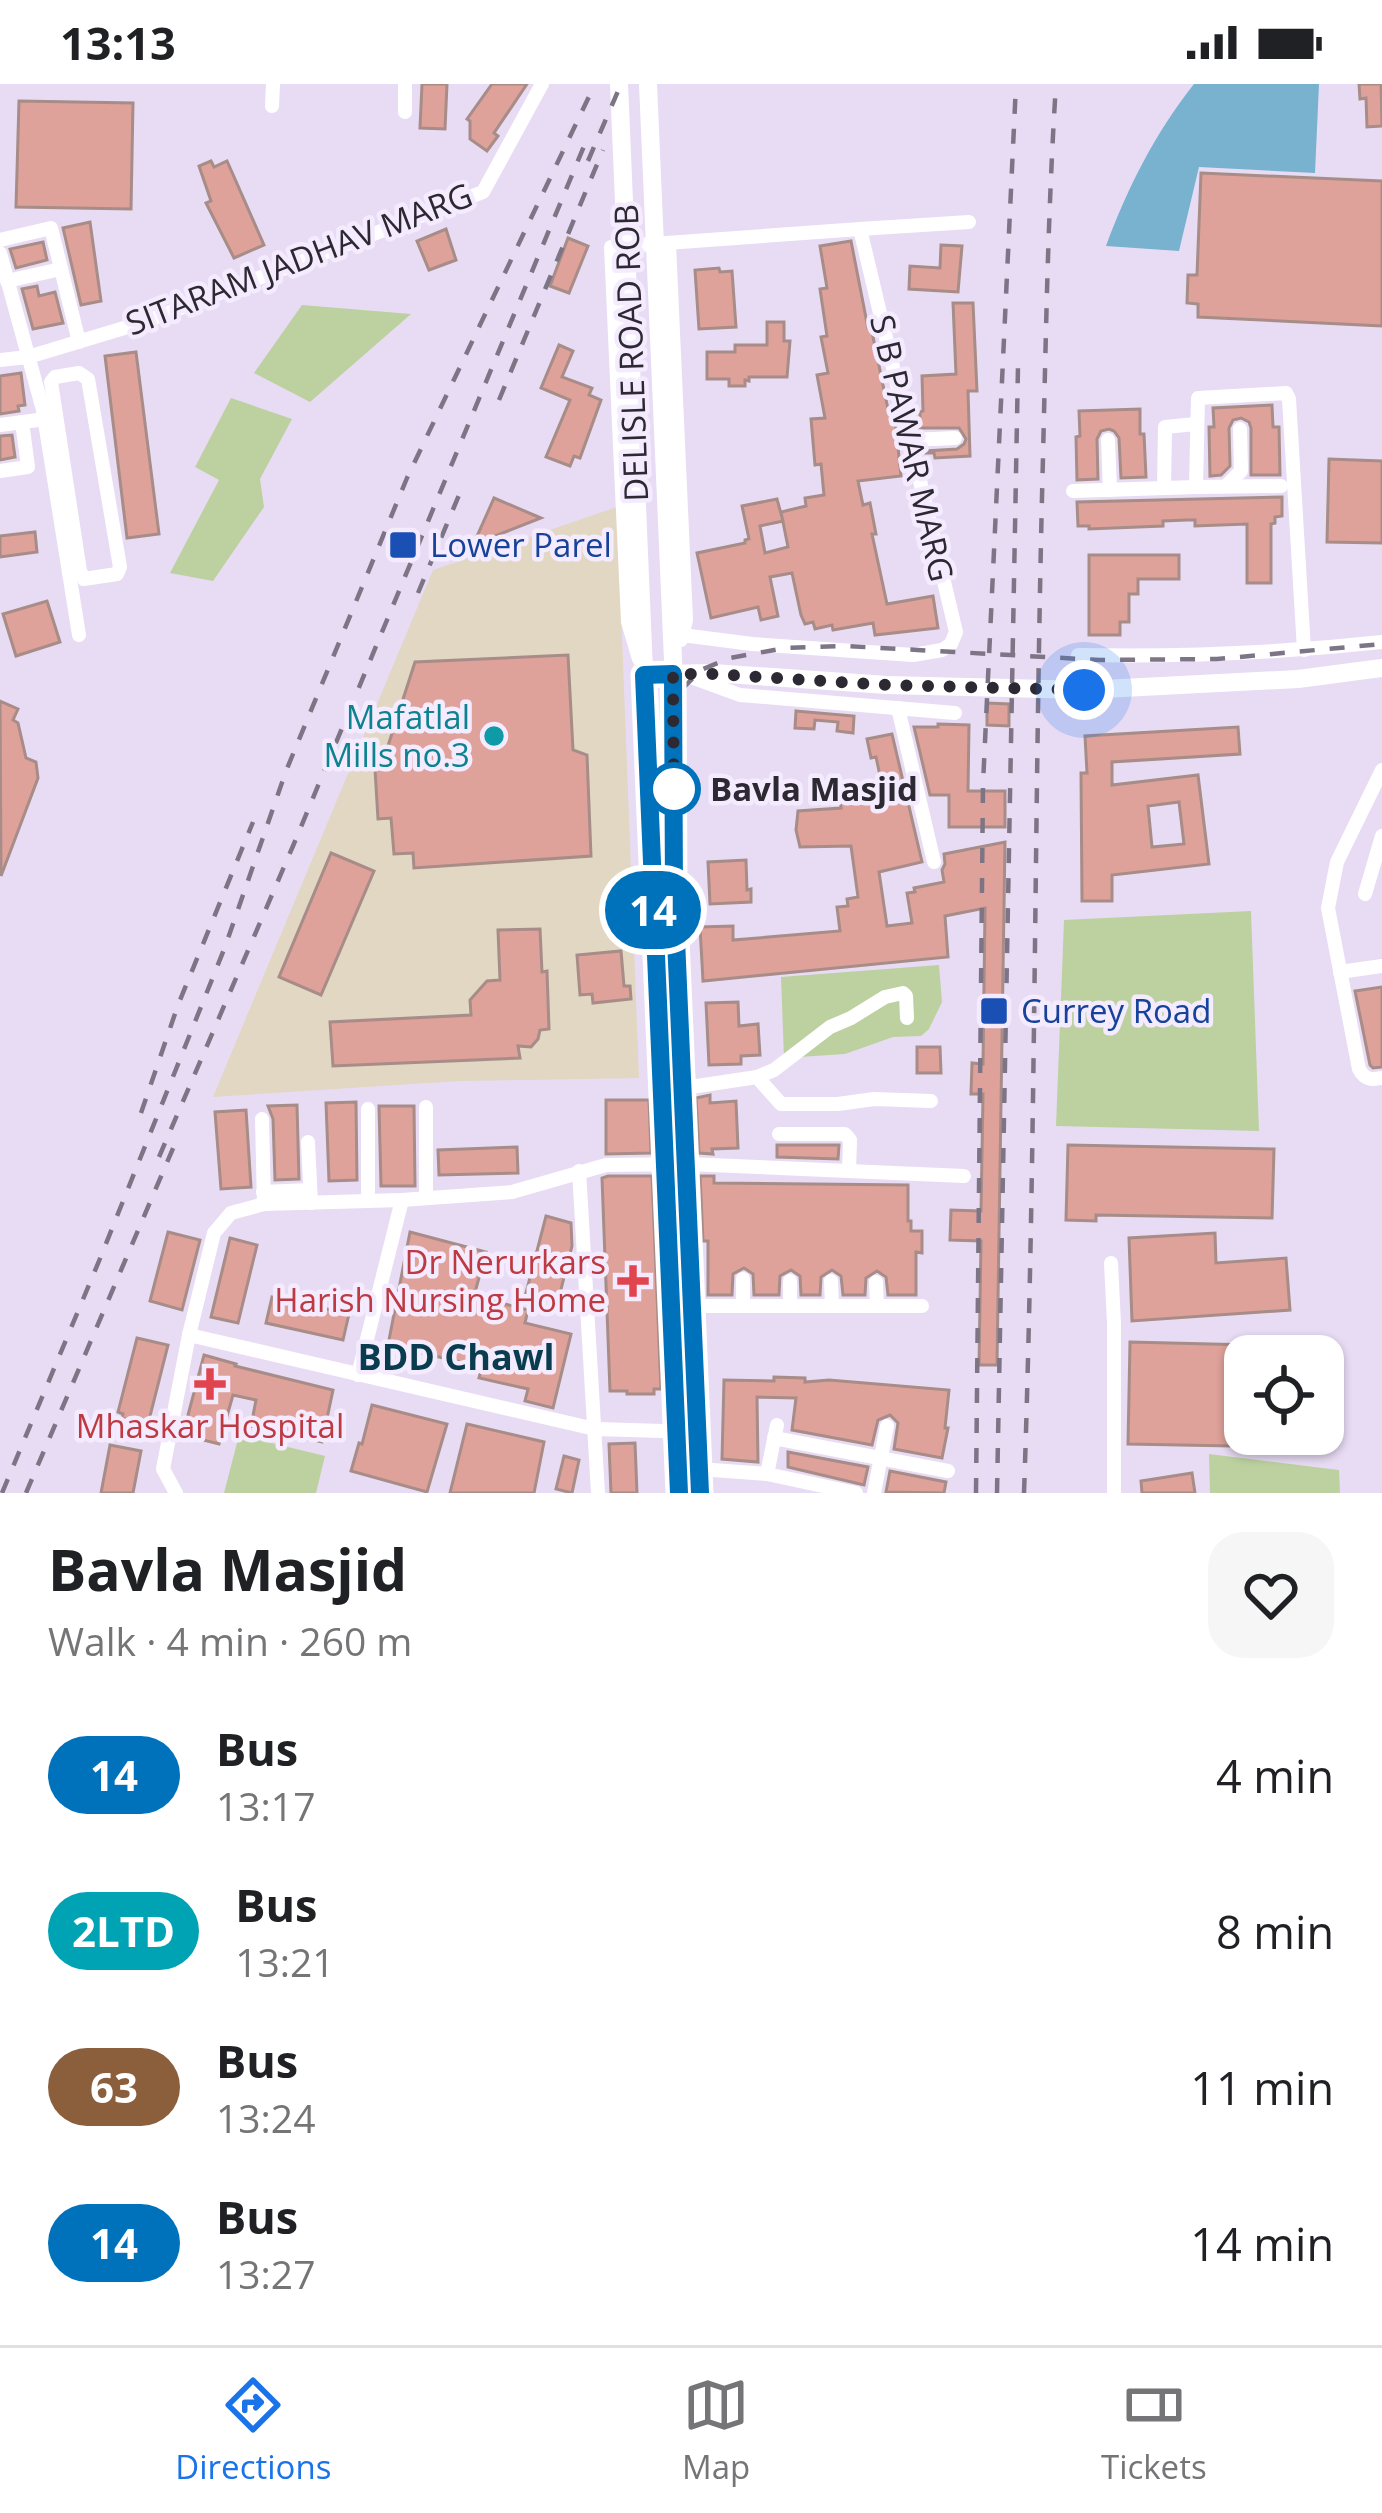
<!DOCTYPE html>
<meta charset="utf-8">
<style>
body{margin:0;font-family:"Open Sans",sans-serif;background:#f6f6f6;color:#202124;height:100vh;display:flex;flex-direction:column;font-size:45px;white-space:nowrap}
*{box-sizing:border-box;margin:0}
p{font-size:39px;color:#757577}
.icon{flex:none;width:66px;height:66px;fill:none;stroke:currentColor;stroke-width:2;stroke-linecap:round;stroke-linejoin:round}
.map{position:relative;height:1409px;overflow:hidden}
.details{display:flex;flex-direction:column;background:#fff;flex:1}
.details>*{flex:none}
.badge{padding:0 24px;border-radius:39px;font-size:42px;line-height:78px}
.tools{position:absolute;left:1224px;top:1251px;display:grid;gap:24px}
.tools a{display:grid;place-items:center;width:120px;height:120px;border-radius:24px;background:#fff;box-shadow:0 3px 9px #0004;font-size:60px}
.you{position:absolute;width:60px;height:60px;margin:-30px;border:9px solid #fff;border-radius:50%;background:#1a73e8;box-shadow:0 0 0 18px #1a73e833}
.map>.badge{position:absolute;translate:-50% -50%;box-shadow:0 0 0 6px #fff}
.round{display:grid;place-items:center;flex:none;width:126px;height:126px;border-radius:36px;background:#f6f6f6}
.headline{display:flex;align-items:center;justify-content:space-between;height:204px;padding:0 48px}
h1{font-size:57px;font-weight:700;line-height:90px}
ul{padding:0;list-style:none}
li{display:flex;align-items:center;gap:36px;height:156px;padding:0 48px}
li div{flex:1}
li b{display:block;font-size:45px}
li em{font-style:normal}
li .badge{min-width:132px;font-weight:700;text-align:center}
.status{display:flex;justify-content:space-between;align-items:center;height:84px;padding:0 60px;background:#fff;direction:ltr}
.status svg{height:33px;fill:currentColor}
.tab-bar{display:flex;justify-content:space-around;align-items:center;height:168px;border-top:3px solid #e0e0e0;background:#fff;font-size:33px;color:#757577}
.tab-bar a{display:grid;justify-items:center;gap:6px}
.tab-bar .active{color:#1a73e8}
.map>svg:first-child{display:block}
</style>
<div class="status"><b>13:13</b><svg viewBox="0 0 49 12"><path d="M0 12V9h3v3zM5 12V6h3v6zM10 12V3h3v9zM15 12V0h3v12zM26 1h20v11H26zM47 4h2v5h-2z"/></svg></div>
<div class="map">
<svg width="1382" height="1409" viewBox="0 0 1382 1409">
<rect width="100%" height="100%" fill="#e8dcf4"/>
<path fill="#e1d7c2" d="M617 423 639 994 459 997 213 1013 433 486Z"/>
<g fill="#bcd19f">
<path d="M302 221 411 230 310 318 254 289Z"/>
<path d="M231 314 292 335 260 395 264 423 213 497 170 489 219 396 195 383Z"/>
<path d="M1251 827 1259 1047 1056 1042 1064 836Z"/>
<path d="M939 881 942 918 929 945 921 952 893 953 845 970 784 974 781 893Z"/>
<path d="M239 1351 325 1372 316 1409H224Z"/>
<path d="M1209 1370 1339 1386 1340 1409H1210Z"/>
</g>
<path fill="#78b2ce" d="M1194 0H1319L1315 89 1199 83 1179 167 1106 162C1127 105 1155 49 1194 0Z"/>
<g fill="#dea29a" stroke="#a78c88" stroke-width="3" fill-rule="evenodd">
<path d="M422 0H447L445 45 420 44Z"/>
<path d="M492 0H527L494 49 498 52 487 67 470 55V37L467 35Z"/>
<path d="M1359 0H1381L1382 42 1367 43 1366 14 1360 15Z"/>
<path d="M19 17 133 19 131 125 16 123Z"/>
<path d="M211 77 214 83 227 77 264 161 234 174 206 119 211 117 199 82Z"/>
<path d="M1201 89 1382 97V242L1198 233V220L1187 219 1188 191H1197Z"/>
<path d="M90 138 101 217 81 221 63 144Z"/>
<path d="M446 145 456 176 429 186 417 157Z"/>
<path d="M568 154 588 162 569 209 550 202Z"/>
<path d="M851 157 868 244 871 243 889 330H892L896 344 901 392 858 397 863 421 870 419 876 450H872L887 520 933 512 938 544 875 551 873 539 833 546 832 541 815 545 813 538 805 540 801 531 792 489 770 493 778 532 761 536 758 523 711 534 697 469 745 459V456L749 455 742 422 777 415 783 437 760 442 765 469 788 463 781 428 806 422 805 414 824 411 821 380 815 381 811 335 825 334 817 291 828 289 821 253 827 252 820 205 827 204 820 162Z"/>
<path d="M43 158 47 176 16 184 10 165Z"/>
<path d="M941 161 962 162 958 208 909 205 910 182 940 184Z"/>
<path d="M719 184 720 188 732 187 736 243 699 245 695 186Z"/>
<path d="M37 202 39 212 55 208 63 239 33 245 22 205Z"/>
<path d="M953 219H973L977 307H968L970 372 935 374 934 369H926V367L957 365 964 360 966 355 959 344H920V328L923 327 922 292 956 290Z"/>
<path d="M767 238H784V257H790L787 293H749V297L745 296V302H729V295H707V268H735V261H767Z"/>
<path d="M559 261 573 267 562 293 592 304 589 311 601 316 580 374 574 372 570 382 546 373 570 316 541 304Z"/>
<path d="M136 268 159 450 127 454 105 272Z"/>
<path d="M21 289 25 321 18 322 19 327 0 330V292Z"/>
<path d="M1272 321 1273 343H1279L1280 391H1251V344L1249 338 1241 334 1233 336 1229 344 1230 382 1221 391 1210 392 1209 343H1214L1213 324Z"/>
<path d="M1140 325V350H1144L1146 393 1121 394 1119 354 1114 347 1109 345 1101 347 1097 355 1098 395 1077 396 1076 353 1080 352 1079 327Z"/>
<path d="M12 351 15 373 0 376V352Z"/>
<path d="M1329 375 1382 377V459L1327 458Z"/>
<path d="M1282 413V432L1275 433V439L1271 440V499H1247V440L1195 442V436H1187L1163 437V442L1089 445V442H1078L1077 418Z"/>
<path d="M494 414 541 434 490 454 486 464 474 459Z"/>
<path d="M35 448 37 468 0 473V452Z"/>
<path d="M1089 471H1179V495H1138V510H1129V538H1120V551H1089Z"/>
<path d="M47 517 60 558 16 572 3 530Z"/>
<path d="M568 571 573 666 587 671 591 772 414 784 413 769 394 770 391 734 378 735 374 669 386 668 415 578Z"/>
<path d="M0 617 18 625 13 636 18 639 26 674 36 678 38 694 1 792Z"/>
<path d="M987 619 1009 620V642L987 641Z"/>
<path d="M796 627 854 632 853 649 837 647 838 638 815 636 814 645 795 644Z"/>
<path d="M938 640 969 641 968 707H1005V743H949V711H930L914 643H938Z"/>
<path d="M1238 643 1240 670 1112 678V701L1198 691 1209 780 1112 791V817H1082L1081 689H1087L1085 652ZM1179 718 1184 760 1152 763 1148 722Z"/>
<path d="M892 650 922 778 879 788 887 842 912 839 907 809 915 808 914 804 944 798 942 786 945 780 944 770 1005 758 997 1281H979L981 1157 950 1156 951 1126 981 1127 983 1010H971L972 979 983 980 985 824 945 832 948 873 703 897 700 843 733 842V856L840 847 837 823 848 822 847 815 858 813 851 762 800 763 796 746 798 727 841 724 840 715 883 706 876 673 871 674 867 655Z"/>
<path d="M331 769 374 787 321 911 279 893Z"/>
<path d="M746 776 747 806 751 805V818L710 820 708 778Z"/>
<path d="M540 845 542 888 547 887 549 945 540 946 538 955 531 963 518 962 520 974 333 982 330 938 471 931 470 916 487 897 500 896 498 846Z"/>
<path d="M621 867 624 902H630L631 915 593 919 592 910 580 911 577 871Z"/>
<path d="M1382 903V983L1373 984 1370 981 1355 907Z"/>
<path d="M738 918 739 942 758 940 760 971 741 972V980L709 981 706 919Z"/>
<path d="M917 963H940L941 989H917Z"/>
<path d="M710 1011V1019L736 1017 738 1064 712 1065 713 1070 699 1069 696 1014Z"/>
<path d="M606 1016H649L651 1069 606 1070Z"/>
<path d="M356 1018 357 1096 329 1097 326 1019Z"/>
<path d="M297 1021 299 1095 275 1096 273 1035 268 1022Z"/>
<path d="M379 1022H414L415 1102H381Z"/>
<path d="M246 1026 251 1103 221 1105 215 1028Z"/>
<path d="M777 1061H839L838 1075 777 1073Z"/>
<path d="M1068 1061 1274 1065 1272 1134 1096 1131V1137L1066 1136Z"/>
<path d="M517 1063 518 1089 439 1091 438 1066Z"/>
<path d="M608 1092H652L661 1305H654V1310H627V1307H610L602 1094Z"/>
<path d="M700 1092H714V1099L908 1101V1137H911V1147H922V1169L916 1168V1211H888L886 1193 877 1187 866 1194 865 1211H843L841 1192 832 1186 821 1193 820 1211H801L800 1192 791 1186 780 1192 779 1211H754L753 1190 744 1184 733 1190 732 1211H708V1157H703Z"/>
<path d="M546 1132 571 1139 572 1162 558 1217 526 1209Z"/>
<path d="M168 1148 200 1156 182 1226 150 1217Z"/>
<path d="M410 1148 486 1168 474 1212 528 1226 525 1239 571 1250 553 1324 525 1317 528 1305 479 1294 482 1283 388 1261Z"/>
<path d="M1215 1149 1216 1179 1286 1174 1290 1226 1132 1237 1129 1154Z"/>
<path d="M230 1154 257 1161 238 1239 211 1233Z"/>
<path d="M272 1213 349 1230 343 1256 266 1239Z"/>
<path d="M137 1254 168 1261 149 1336 146 1335 145 1340 122 1334 123 1330 118 1328Z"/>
<path d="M1130 1258 1288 1262 1287 1272H1245V1350H1288V1363L1128 1360Z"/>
<path d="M204 1271 236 1280 235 1282 333 1306 322 1358 251 1342 256 1316 233 1311 219 1360 187 1352 188 1348 184 1346Z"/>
<path d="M774 1293 805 1294V1298L829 1296 949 1306 945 1344H948L942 1374 894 1365 898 1339 890 1331 878 1336 872 1361 792 1346 796 1314 757 1313 758 1378 722 1375 724 1296 774 1297Z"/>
<path d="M372 1321 447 1340 427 1408 351 1387 359 1359 362 1360Z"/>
<path d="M467 1340 544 1358 534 1409H450Z"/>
<path d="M635 1359 637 1409H611L609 1360Z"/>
<path d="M110 1361 141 1367 133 1409H101Z"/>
<path d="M788 1368 868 1383 864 1401 788 1383Z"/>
<path d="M564 1372 579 1376 572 1409 556 1405Z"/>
<path d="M890 1387 946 1398 944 1409 886 1408Z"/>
<path d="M1192 1389 1195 1409H1142L1141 1397Z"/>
</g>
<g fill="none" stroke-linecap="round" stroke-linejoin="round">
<g stroke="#fff" stroke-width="14">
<path d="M272 22 273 0"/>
<path d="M405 28V0"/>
<path d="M860 145 969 138"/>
<path d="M0 156 51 144 79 258"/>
<path d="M669 160 686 536 681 556"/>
<path d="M0 169 43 326 79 551"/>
<path d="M7 197 61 185"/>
<path d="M0 276 28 273 144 238 483 108 542 0"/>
<path d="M0 341 45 335"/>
<path d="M911 356 955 354"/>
<path d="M1108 356 1110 406"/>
<path d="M0 387 28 383 22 338"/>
<path d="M1226 402 1241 387 1240 345"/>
<path d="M1196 403 1281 402"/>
<path d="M1164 404 1165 343 1196 340"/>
<path d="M1073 407 1196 403 1198 314 1286 309 1289 315 1304 566"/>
<path d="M69 489 80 487 84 495 117 490 120 483 88 295 79 289 55 293 51 298 80 487"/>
<path d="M1078 571C1180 573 1281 569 1382 558"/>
<path d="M639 575 628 538 611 163 860 145 956 548 951 560 942 566 913 571 752 560 682 551"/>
<path d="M688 592 740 611 955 629"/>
<path d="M898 624 934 778"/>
<path d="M1382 686 1337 778 1328 824 1359 985C1365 996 1371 996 1382 994"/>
<path d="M1365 810 1382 752"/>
<path d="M1340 888 1382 882"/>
<path d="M757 993 781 1020H838L874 1015 931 1017"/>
<path d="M684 1004 757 993 774 986 830 943 851 934 885 913 903 909 906 912 907 934"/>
<path d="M426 1023V1114"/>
<path d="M368 1025V1117"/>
<path d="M262 1035 264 1120"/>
<path d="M779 1050H845L850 1056 849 1087"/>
<path d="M308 1058 311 1119"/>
<path d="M579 1087 598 1409"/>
<path d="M263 1108 310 1106"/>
<path d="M1111 1179 1114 1239V1409"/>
<path d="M790 1197V1222"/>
<path d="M831 1197 832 1222"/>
<path d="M876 1198 877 1222"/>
<path d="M693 1222H922"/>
<path d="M743 1222V1195"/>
<path d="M189 1251 595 1345 697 1348"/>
<path d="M358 1291 402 1116"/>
<path d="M774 1354 948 1387"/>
<path d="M699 1385 767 1390 856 1409"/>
<path d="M767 1390 777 1341"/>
<path d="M176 1409 163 1385 189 1251 214 1149 231 1129 264 1120 402 1116 512 1108 606 1081 687 1080 964 1092"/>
<path d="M874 1409 887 1342"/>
</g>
<g stroke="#fff" stroke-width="18">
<path d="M619 0 679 1409"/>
<path d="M648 0 674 599 675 835 700 1409"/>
<path d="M661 590 713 589 887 601 1084 606 1298 595 1382 584"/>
</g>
<g stroke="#7d7585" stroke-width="4.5" stroke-dasharray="15 15" stroke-linecap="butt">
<path d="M588 77 621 0"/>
<path d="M499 316 603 66"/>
<path d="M418 509 462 404"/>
<path d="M141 1029 178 921 253 738"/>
<path d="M159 1073 293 762 587 55"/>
<path d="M2 1409 99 1177 225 863 286 687 407 394 595 0"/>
<path d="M26 1409 174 1062"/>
<path d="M685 1409 657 780 658 665 674 613 701 586 730 574 785 564 845 562 1100 576 1217 575 1382 560"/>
<path d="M976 1409 983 700 1016 0"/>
<path d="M997 1409 1018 282"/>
<path d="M1024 1409C1036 1064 1034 718 1043 373 1046 248 1048 124 1056 0"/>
</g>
</g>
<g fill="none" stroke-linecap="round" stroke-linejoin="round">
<g stroke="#fff" stroke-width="27">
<path id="line" d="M679 1409 644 591 673 590 674 809 700 1409"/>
</g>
<use href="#line" stroke="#0072bc" stroke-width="18"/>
<path stroke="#2d2932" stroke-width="12" stroke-dasharray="0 21.6" d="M674 705V725L673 590H713L887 601 1084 606"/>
</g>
<g fill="#1a4fb4" stroke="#f4ebfe" stroke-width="4.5">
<rect x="388" y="446" width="30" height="30" rx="6"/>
<rect x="979" y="912" width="30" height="30" rx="6"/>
</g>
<circle fill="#0f9aa8" stroke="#f4ebfe" stroke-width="4.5" cx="494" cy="652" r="12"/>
<circle fill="#fff" stroke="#0072bc" stroke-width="6" cx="674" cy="705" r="24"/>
<g fill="#e0444e" stroke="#f4ebfe" stroke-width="4.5">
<path d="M627 1179h12v12h12v12h-12v12h-12v-12h-12v-12h12z"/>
<path d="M204 1282h12v12h12v12h-12v12h-12v-12h-12v-12h12z"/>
</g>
<g text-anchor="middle" stroke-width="9" stroke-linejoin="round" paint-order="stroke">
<g font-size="33" fill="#2d2932" stroke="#f4ebfe">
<text transform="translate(299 175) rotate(-21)" y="12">SITARAM JADHAV MARG</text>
<text transform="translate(631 269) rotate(-92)" y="12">DELISLE ROAD ROB</text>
<text transform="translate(912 364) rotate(77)" y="12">S B PAWAR MARG</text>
</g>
<g font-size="33" fill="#164399" stroke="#f4ebfe" text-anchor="start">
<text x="430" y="473">Lower Parel</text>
<text x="1021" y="939">Currey Road</text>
</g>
<g font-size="33" fill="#0d838f" stroke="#f4ebfe" text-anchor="end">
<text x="470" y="645">Mafatlal<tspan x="470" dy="38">Mills no.3</tspan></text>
</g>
<g font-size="33" font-weight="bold" fill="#2d2932" stroke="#f4ebfe" text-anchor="start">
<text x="710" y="717">Bavla Masjid</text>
</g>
<g font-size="33" fill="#be3a42" stroke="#f4ebfe" text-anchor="end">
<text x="606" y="1190">Dr Nerurkars<tspan x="606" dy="38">Harish Nursing Home</tspan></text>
<text x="210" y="1354" text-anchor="middle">Mhaskar Hospital</text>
</g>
<g font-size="36" font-weight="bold" fill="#093c4f" stroke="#f4ebfe">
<text x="456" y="1286">BDD Chawl</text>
</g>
</g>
</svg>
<div class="tools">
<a><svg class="icon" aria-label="locate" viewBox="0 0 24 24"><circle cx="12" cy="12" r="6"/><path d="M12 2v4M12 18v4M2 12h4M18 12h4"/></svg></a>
</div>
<div class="you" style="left:1084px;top:606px"></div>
<b class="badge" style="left:653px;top:826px;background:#0072bc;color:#fff">14</b>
</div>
<section class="details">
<div class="headline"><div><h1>Bavla Masjid</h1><p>Walk · 4 min · 260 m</p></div><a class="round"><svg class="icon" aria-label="heart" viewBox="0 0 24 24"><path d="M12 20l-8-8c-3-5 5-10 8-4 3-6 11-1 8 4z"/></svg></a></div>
<ul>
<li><span class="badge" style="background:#0072bc;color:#fff">14</span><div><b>Bus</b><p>13:17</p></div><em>4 min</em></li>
<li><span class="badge" style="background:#00a3b4;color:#fff">2LTD</span><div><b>Bus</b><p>13:21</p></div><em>8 min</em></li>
<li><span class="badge" style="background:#8b5e3c;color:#fff">63</span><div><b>Bus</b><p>13:24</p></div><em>11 min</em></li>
<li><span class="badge" style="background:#0072bc;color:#fff">14</span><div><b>Bus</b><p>13:27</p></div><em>14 min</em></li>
</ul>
</section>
<nav class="tab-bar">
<a class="active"><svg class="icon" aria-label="directions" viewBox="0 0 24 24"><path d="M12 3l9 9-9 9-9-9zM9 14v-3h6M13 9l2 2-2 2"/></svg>Directions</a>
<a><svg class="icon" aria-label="map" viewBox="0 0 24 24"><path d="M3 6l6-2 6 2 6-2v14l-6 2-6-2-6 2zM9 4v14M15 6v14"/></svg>Map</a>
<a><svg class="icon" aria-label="tickets" viewBox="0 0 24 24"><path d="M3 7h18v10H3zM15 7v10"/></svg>Tickets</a>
</nav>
